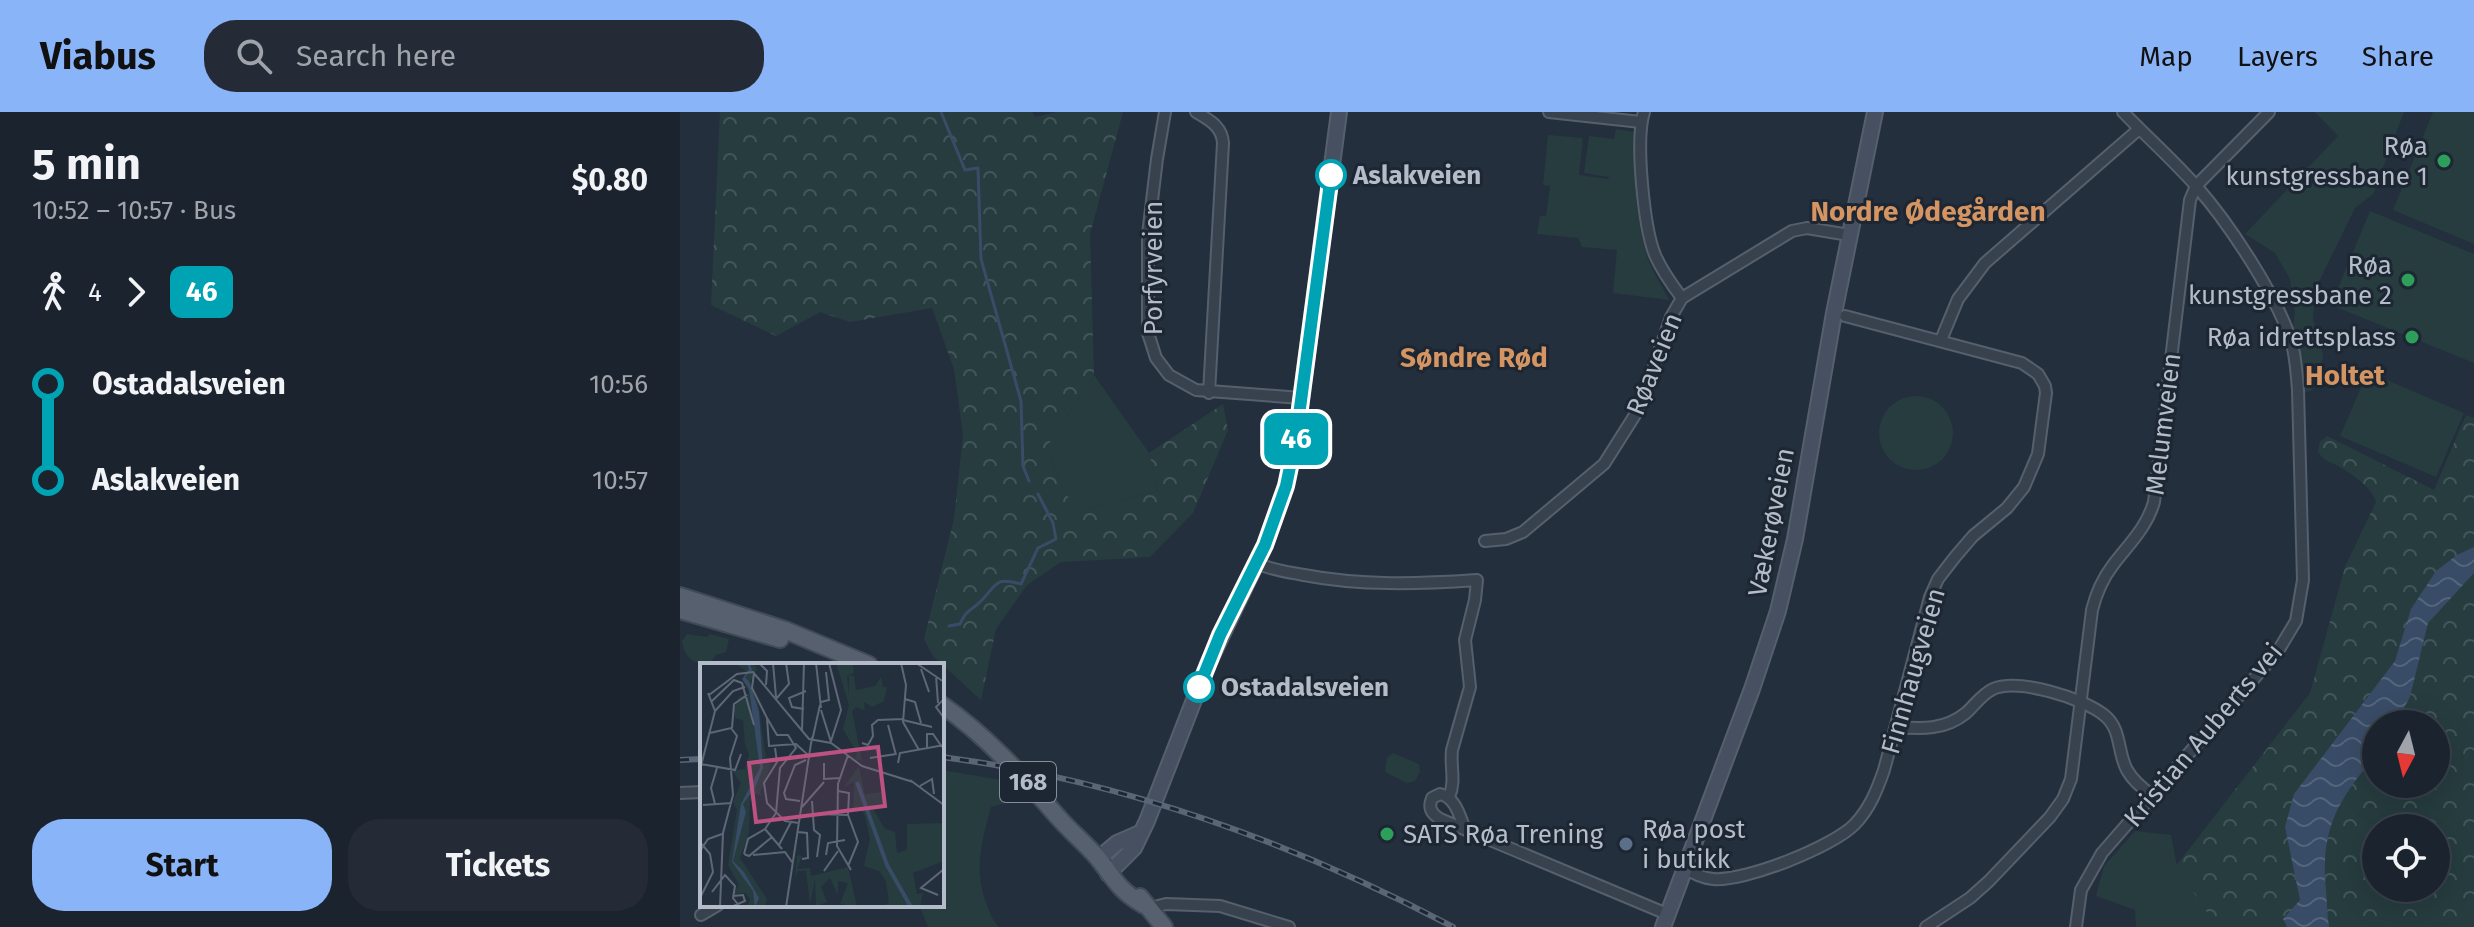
<!DOCTYPE html>
<meta charset="utf-8">
<style>
body{margin:0;font-family:"Fira Sans",sans-serif;background:#242b36;color:#f1f3f6;height:100vh;display:flex;flex-direction:column;font-size:30px;white-space:nowrap}
*{box-sizing:border-box;margin:0}
p{font-size:26px;color:#a0a4aa}
.icon{flex:none;width:44px;height:44px;fill:none;stroke:currentColor;stroke-width:2;stroke-linecap:round;stroke-linejoin:round}
.map{position:relative;flex:1;overflow:hidden}
.sheet{display:flex;flex-direction:column;background:#1b232e;width:680px}
.sheet>*{flex:none}
.badge{padding:0 16px;border-radius:12px;font-size:28px;line-height:52px}
.needle{width:52px;rotate:187deg}
.fabs{position:absolute;left:1682px;top:598px;display:grid;gap:16px}
.fabs a{display:grid;place-items:center;width:88px;height:88px;border-radius:50%;background:#1b232e;box-shadow:0 8px 32px #0002,0 0 0 2px #39404a;font-size:40px}
.map>.badge{position:absolute;translate:-50% -50%;box-shadow:0 0 0 4px #fff}
.legs{display:flex;align-items:center;gap:12px;height:88px;padding:0 32px;font-size:26px}
.legs p{margin-inline-start:auto}
.head{display:flex;align-items:center;justify-content:space-between;height:136px;padding:0 32px}
h1{font-size:44px;font-weight:700;line-height:60px}
.primary-button{display:flex;gap:16px;margin-top:auto;padding:16px 32px}
.primary-button a{flex:1;height:92px;border-radius:32px;background:#8ab4f8;color:#111;font-size:32px;font-weight:700;line-height:92px;text-align:center}
.primary-button a+a{background:#242b36;color:#f1f3f6}
ul{padding:0 32px;list-style:none}
li{display:flex;align-items:center;gap:28px;height:96px;font-size:30px}
li i{display:grid;place-items:center;width:12px;height:100%;margin:0 10px;background:currentColor}
li i::after{content:'';width:20px;height:20px;margin:-10px;border:6px solid;border-radius:50%;background:#1b232e}
li p{margin-inline-start:auto}
li:first-child i{background:linear-gradient(#0000 50%,currentColor 0)}
li:last-child i{background:linear-gradient(currentColor 50%,#0000 0)}
header{display:flex;align-items:center;gap:48px;box-sizing:border-box;height:112px;padding:0 40px;background:#8ab4f8;color:#111}
header strong{font-size:38px}
nav{display:flex;gap:44px;margin-inline-start:auto;font-size:28px}
.search{width:560px;height:72px;background:#242b36;display:flex;align-items:center;gap:20px;box-sizing:border-box;padding:0 28px;border-radius:32px;color:#a0a4aa;font-size:30px}
main{display:flex;flex:1;min-height:0}
.map>svg:first-child{display:block}
</style>
<header>
<strong>Viabus</strong>
<div class="search"><svg class="icon" aria-label="search" viewBox="0 0 24 24"><circle cx="10" cy="10" r="6"/><path d="M15 15l6 6"/></svg>Search here</div>
<nav><a>Map</a><a>Layers</a><a>Share</a></nav>
</header>
<main>
<section class="sheet">
<div class="head"><div><h1>5 min</h1><p>10:52 – 10:57 · Bus</p></div><b>$0.80</b></div>
<div class="legs"><svg class="icon" aria-label="walk" viewBox="0 0 24 24"><circle cx="13" cy="4" r="2"/><path d="M13 8l-2 6 4 7M11 14l-3 7M7 12l3-4h3l4 4"/></svg>4<svg class="icon" aria-label="forward" viewBox="0 0 24 24"><path d="M9 5l7 7-7 7"/></svg><b class="badge" style="background:#00a3b4;color:#fff">46</b></div>
<ul>
<li><i style="color:#00a3b4"></i><b>Ostadalsveien</b><p>10:56</p></li>
<li><i style="color:#00a3b4"></i><b>Aslakveien</b><p>10:57</p></li>
</ul>
<div class="primary-button"><a>Start</a><a>Tickets</a></div>
</section>
<div class="map">
<svg width="1794" height="815" viewBox="0 0 1794 815">
<defs>
<pattern id="forest-crowns" width="20" height="18" patternUnits="userSpaceOnUse" patternTransform="scale(2)"><rect width="20" height="18" fill="#263c3f"/><path d="M2 6a3 3 0 1 1 6 0M12 15a3 3 0 1 1 6 0" fill="none" stroke="#435659"/></pattern>
<pattern id="water-waves" width="16" height="10" patternUnits="userSpaceOnUse" patternTransform="scale(2)"><rect width="16" height="10" fill="#394c67"/><path d="M0 5q4-4 8 0t8 0" fill="none" stroke="#53647b"/></pattern>
</defs>
<rect width="100%" height="100%" fill="#242f3e"/>
<g fill="#263c3f">
<path d="M1635 0H1724L1693 82 1675 96 1636 176 1633 207 1643 243 1639 268 1631 279 1625 280 1613 215 1615 201 1610 167 1595 141 1565 122 1658 24Z"/>
<path d="M1753 0H1794V132L1713 98Z"/>
<path d="M936 17 955 20C954 61 955 105 967 144 972 159 982 174 989 188L933 181 937 138 902 135 898 126 857 122 860 104H866L870 74 863 73 868 23 903 26 899 63 928 67 929 65 904 61 909 24 934 27Z"/>
<path d="M1690 99 1794 142V251L1651 193Z"/>
<path d="M1688 260 1784 301 1756 365 1660 324Z"/>
<path d="M414 263 469 341 478 379 405 398 385 382 366 336Z"/>
<circle cx="1236" cy="321" r="37"/>
<path d="M7 522 27 525 30 522 49 527 46 540 36 543 31 550C27 549 24 551 20 551 9 550 3 538 2 529Z"/>
<path d="M713 641 739 652 740 660 735 669 727 671 705 660 707 646Z"/>
<path d="M262 658 321 668 341 687 311 695C302 729 294 754 305 788 309 798 311 807 319 815H248L239 793H262Z"/>
<path d="M1455 719 1491 723 1497 754 1537 815H1456L1455 798 1416 784 1424 754Z"/>
</g>
<g fill="url(#forest-crowns)" fill-rule="evenodd">
<path d="M40 0H352L355 5 377 0H443L410 122 414 263 366 336 385 382 405 398 478 379 469 341 543 292 548 318 513 401 470 445 381 450 347 473 316 517 301 588 253 544 244 527 274 407 283 323 274 257 252 196 170 210 140 200 96 224 31 193Z"/>
<path d="M1786 303 1794 306V815H1537L1496 754 1630 581 1665 455 1696 390C1693 376 1672 362 1658 354 1649 349 1643 349 1638 339L1640 330 1647 324 1754 378ZM1696 612H1756V672H1696ZM1696 716H1756V776H1696Z"/>
</g>
<path fill="url(#water-waves)" d="M1794 435V461L1748 511 1730 585 1715 612H1696V643C1658 688 1640 717 1646 778 1647 790 1647 803 1649 815H1607L1603 807 1620 788 1605 715 1614 682 1715 549 1731 497 1756 459 1777 443Z"/>
<g fill="none" stroke-linecap="round" stroke-linejoin="round">
<g stroke="#394c67" stroke-width="3">
<path d="M261 0 285 58 298 56 301 147 341 289 343 354 349 369"/>
<path d="M269 514 280 512C288 495 291 500 302 488 318 471 315 465 341 472L358 436 376 427 373 411 358 382"/>
</g>
<g stroke="#565f6c" stroke-width="14">
<g id="street">
<path d="M485 0 477 47 468 122V221L476 246 489 263 516 278 621 286"/>
<path d="M516 0C529 8 542 14 543 31L529 281"/>
<path d="M869 0 961 10"/>
<path d="M964 0C955 28 964 116 975 143 982 159 992 173 1002 186"/>
<path d="M1261 228 1278 187 1305 151 1459 17"/>
<path d="M805 429 826 427 843 420 924 352 955 303 969 269 991 205 1002 186 1112 119 1127 116 1169 123"/>
<path d="M576 451C591 458 608 460 624 463 681 474 739 472 797 468L795 488 785 528 790 575 772 638C770 655 776 669 769 685"/>
<path d="M1216 615C1242 617 1265 618 1286 601 1295 593 1302 582 1313 577 1338 566 1403 586 1424 603 1442 617 1437 640 1447 658 1453 669 1463 677 1473 684"/>
<path d="M0 681 22 680"/>
<path d="M785 717C779 703 776 686 760 682L752 686C748 696 751 701 760 707L987 802"/>
<path d="M1004 756C1013 761 1022 766 1033 767 1064 770 1153 735 1175 712 1190 696 1197 678 1204 658L1250 485 1258 467 1275 445 1293 424 1327 396 1344 375 1358 342 1366 281 1365 274 1358 262 1342 251 1165 204"/>
<path d="M471 801 478 794 486 792 540 794 609 815"/>
<path d="M21 803 38 793"/>
<path d="M1246 815 1290 786 1309 769 1370 705 1383 687 1391 667 1412 498C1416 482 1423 466 1433 453 1449 432 1467 415 1474 390L1510 88 1516 74 1589 0"/>
<path d="M1396 815 1401 778 1422 741 1598 539 1616 509 1623 468 1618 278C1617 264 1616 250 1613 236 1601 189 1548 110 1516 74 1493 48 1467 25 1443 0"/>
</g>
</g>
<g stroke="#565f6c" stroke-width="18">
<g id="secondary">
<path d="M418 747 437 731 460 721"/>
<path d="M428 762 454 736 467 709 528 552 585 433 606 374 616 326 659 0"/>
<path d="M983 815 1072 577 1098 499 1115 427 1154 201 1195 0"/>
</g>
</g>
<g stroke="#414a57" stroke-width="20">
<g id="primary">
<path d="M0 484 105 518 189 553"/>
<path d="M0 498 100 527"/>
<path d="M262 593C307 624 342 664 378 705 390 719 405 731 417 745 434 766 438 778 464 793"/>
<path d="M460 785 484 815"/>
</g>
</g>
<use href="#street" stroke="#38414e" stroke-width="10"/>
<use href="#secondary" stroke="#465061" stroke-width="14"/>
<use href="#primary" stroke="#56606e" stroke-width="16"/>
<g stroke="#5a6575" stroke-width="6">
<g id="rail">
<path d="M262 645C441 668 614 731 773 815"/>
<path d="M0 648 22 647"/>
</g>
</g>
<use href="#rail" stroke="#1d2633" stroke-width="3" stroke-dasharray="9" stroke-linecap="butt"/>
</g>
<g fill="none" stroke-linecap="round" stroke-linejoin="round">
<g stroke="#fff" stroke-width="18">
<path id="line-1" d="M519 575 540 523 585 433 606 374 616 326 651 63"/>
</g>
<use href="#line-1" stroke="#00a3b4" stroke-width="12"/>
</g>
<g fill="#2e9e5b" stroke="#1d2633" stroke-width="3">
<circle cx="1764" cy="49" r="8"/>
<circle cx="1728" cy="168" r="8"/>
<circle cx="1732" cy="225" r="8"/>
<circle cx="707" cy="722" r="8"/>
</g>
<g fill="#fff" stroke="#00a3b4" stroke-width="4">
<circle cx="651" cy="63" r="14"/>
<circle cx="519" cy="575" r="14"/>
</g>
<circle fill="#5c6f8a" stroke="#1d2633" stroke-width="3" cx="946" cy="732" r="8"/>
<g text-anchor="middle" stroke-width="6" stroke-linejoin="round" paint-order="stroke">
<rect fill="#1d2633" stroke="#878f9c" stroke-width="2" x="320" y="650" width="56" height="40" rx="6"/>
<g font-size="24" font-weight="bold" fill="#b4bcc9">
<text x="348" y="678">168</text>
</g>
<g font-size="26" fill="#b4bcc9" stroke="#1d2633" text-anchor="end">
<text x="1748" y="43">Røa<tspan x="1748" dy="30">kunstgressbane 1</tspan></text>
<text x="1712" y="162">Røa<tspan x="1712" dy="30">kunstgressbane 2</tspan></text>
<text x="1716" y="234">Røa idrettsplass</text>
<text x="962" y="726" text-anchor="start">Røa post<tspan x="962" dy="30">i butikk</tspan></text>
<text x="723" y="731" text-anchor="start">SATS Røa Trening</text>
</g>
<g font-size="26" font-weight="bold" fill="#b4bcc9" stroke="#1d2633" text-anchor="start">
<text x="673" y="72">Aslakveien</text>
<text x="541" y="584">Ostadalsveien</text>
</g>
<g font-size="26" fill="#b4bcc9" stroke="#1d2633">
<text transform="translate(473 156) rotate(-90)" y="9">Porfyrveien</text>
<text transform="translate(974 252) rotate(-68)" y="9">Røaveien</text>
<text transform="translate(1483 312) rotate(-83)" y="9">Melumveien</text>
<text transform="translate(1091 410) rotate(-79)" y="9">Vækerøveien</text>
<text transform="translate(1233 559) rotate(-74)" y="9">Finnhaugveien</text>
<text transform="translate(1523 623) rotate(-50)" y="9">Kristian Auberts vei</text>
</g>
<g font-size="28" font-weight="bold" fill="#d59563" stroke="#1d2633">
<text x="1248" y="109">Nordre Ødegården</text>
<text x="794" y="255">Søndre Rød</text>
<text x="1665" y="273">Holtet</text>
</g>
</g>
<g transform="translate(20 551)">
<rect width="244" height="244" fill="#242f3e"/>
<path d="M136 0H153L154 10 147 13 149 33 164 37 152 48 162 98 155 96 157 90 143 66 149 42ZM49 30 57 64 45 81 43 57 35 55 34 46 39 34ZM97 192 102 193 97 206 110 205 111 213 148 204 157 244 140 241 148 220 138 218V232L130 215 121 224 127 239 116 243 115 217 110 241 106 208H98L95 215Z" fill="#263c3f"/>
<path d="M34 0H53L57 6 50 19 58 38 66 96 71 102 60 130 64 133 56 131 50 138 49 170 40 195 67 236 65 244H47L50 236 45 230 33 231 39 222 28 202 37 147 33 139 41 120 32 108 45 106 49 92 45 81 57 64 58 49 43 17 46 8ZM149 12 154 13 156 27 175 23 181 14 183 24H187L184 38 172 44 164 39 165 47 154 44 163 38 149 34ZM159 103 165 131 182 129 183 145 174 147 184 165 195 169 197 190 207 187V161L244 160V198L213 210 217 231 223 230 220 244H178L189 240 186 218 179 208 164 203 170 176 165 153 160 146 153 148 154 119 143 125Z" fill="#263c3f"/>
<path d="M47 0H50L52 7 45 14 50 20 59 49 63 105 55 125 43 141 46 149 33 198 44 209 59 235 55 244 53 228 32 199 41 141 60 105 49 26 42 16 49 7Z" fill="#394c67"/>
<path fill="none" stroke="#394c67" stroke-width="4" d="M157 119 187 202 211 244"/>
<path fill="none" stroke="#5e6776" stroke-width="2" d="M59 0 67 8 66 22M73 0 76 34M116 0 121 45M129 0 141 47 131 78M201 0 206 22 203 59 219 87M216 0 244 19M221 6 229 29M54 10 52 25 67 55 69 83 96 81 108 92M236 13 238 40M9 32 37 11 53 9 109 76 131 80 162 103 213 119M76 36 89 21 86 0M205 36 215 39 221 60M244 36 236 44 244 55M12 38 34 17 42 20 54 62M121 39 129 37 126 9M104 46 92 44 89 35 106 28M121 47 131 79M15 48 33 28 45 24M203 57 232 64M188 62 196 92M32 65 34 41 47 32M102 67 104 0M10 70 31 65 37 73 30 95 33 132 23 170 20 244M112 78 120 42M162 80 168 82 173 73 172 62 178 57 203 56M75 85 77 99 64 120 67 140 85 158 99 160M227 85V71H233L242 84M148 92 138 121 137 183 151 207M170 95 196 91M124 100V116L140 115M198 100 200 90 244 82M1 101 35 107 41 91M210 117 244 142M220 123 232 116 234 131M138 128 149 130 148 152M100 138 86 136 84 130 95 102 106 97M112 138 114 167 120 172 117 194M15 141 11 125 17 105M3 142 32 140M102 144 124 119M116 151 148 152 158 179 148 203M0 154 1 103 15 48 8 30M65 166 76 150 80 105 96 85 88 72H77L67 55M65 166 82 186M98 169 107 170 108 195 102 196M0 179 10 191 13 209 0 235M79 182 91 159M0 188 8 176 22 171M44 191 49 193 72 174M44 191 48 176 65 166M53 192 85 189 92 199M126 192 128 180 145 177M124 208 138 188M12 229 25 212 35 223 33 235 40 244M238 232 221 225 244 206M31 244 45 238 43 232 33 233M86 244 112 74"/>
<path fill="#bd5182" fill-opacity="0.15" stroke="#bd5182" stroke-width="4" d="M178 84 185 143 56 159 49 100Z"/>
<rect width="244" height="244" fill="none" stroke="#b4bcc9" stroke-width="4"/>
</g>
</svg>
<div class="fabs">
<a><svg class="needle" viewBox="-14 -14 28 28"><path d="M0-13l5 13h-10z" fill="#e53935"/><path d="M0 13l5-13h-10z" fill="#a0a4aa"/></svg></a>
<a><svg class="icon" aria-label="locate" viewBox="0 0 24 24"><circle cx="12" cy="12" r="6"/><path d="M12 2v4M12 18v4M2 12h4M18 12h4"/></svg></a>
</div>
<b class="badge" style="left:616px;top:327px;background:#00a3b4;color:#fff">46</b>
</div>
</main>
